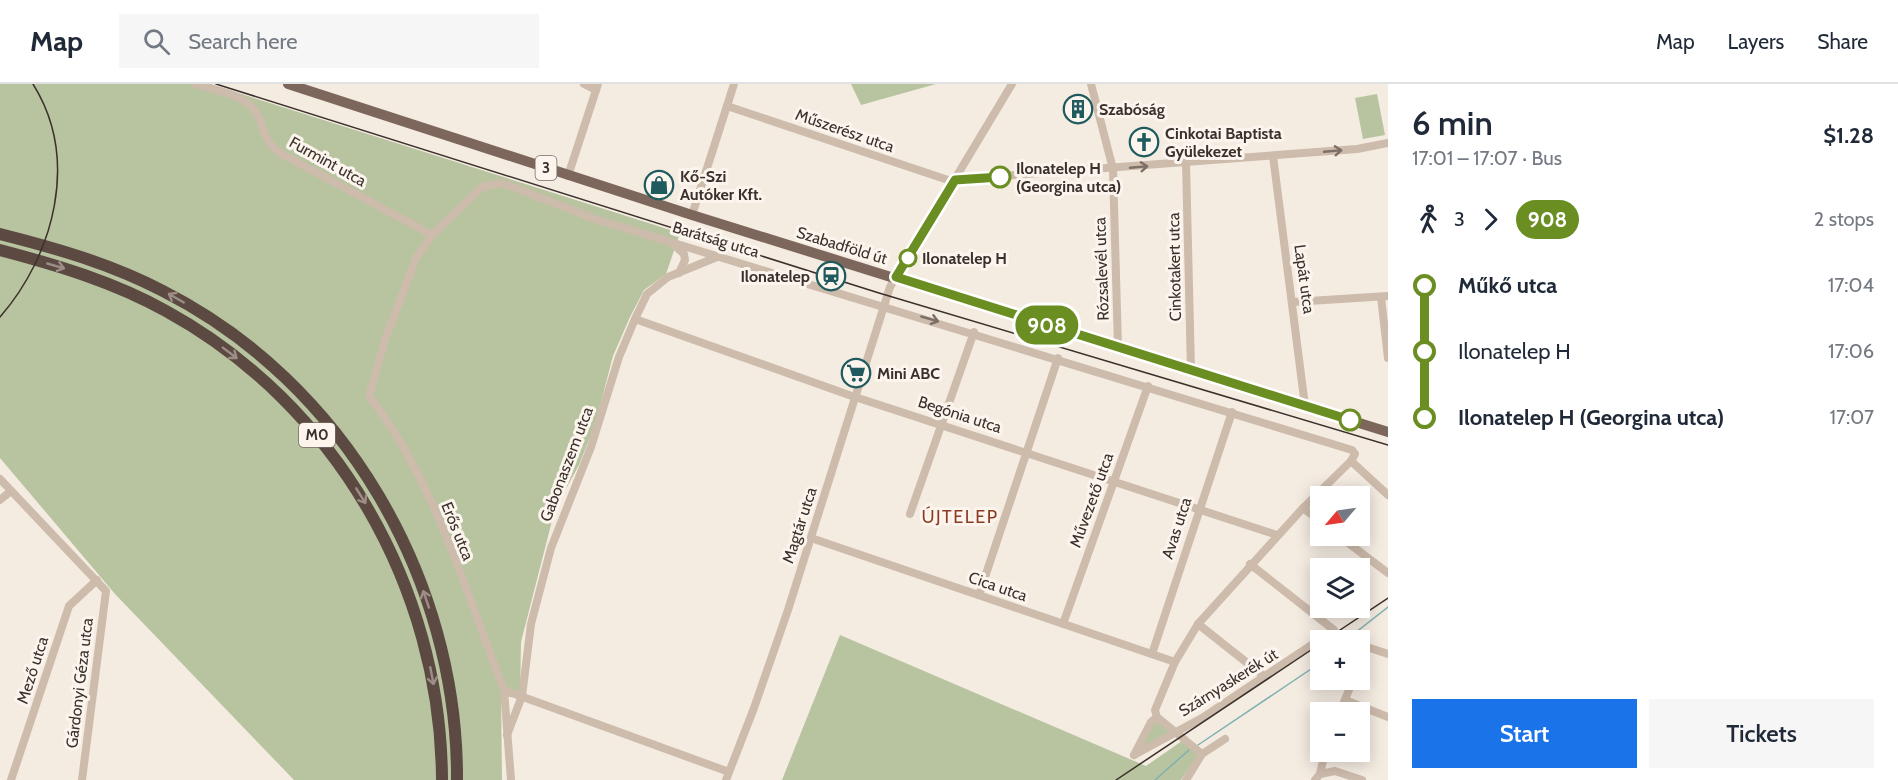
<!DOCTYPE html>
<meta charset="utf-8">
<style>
body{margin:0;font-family:Cabin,sans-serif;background:#f6f6f7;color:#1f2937;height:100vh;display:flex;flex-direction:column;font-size:22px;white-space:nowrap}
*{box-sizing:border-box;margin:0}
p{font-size:20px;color:#747a83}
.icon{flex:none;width:33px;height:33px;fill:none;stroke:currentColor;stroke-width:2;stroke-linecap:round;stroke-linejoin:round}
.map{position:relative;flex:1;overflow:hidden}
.sheet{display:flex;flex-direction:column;background:#fff;width:510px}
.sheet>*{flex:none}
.badge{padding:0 12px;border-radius:20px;font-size:21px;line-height:39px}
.needle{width:39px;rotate:241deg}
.buttons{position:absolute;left:1310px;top:402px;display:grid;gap:12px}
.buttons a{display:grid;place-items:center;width:60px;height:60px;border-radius:0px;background:#fff;box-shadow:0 3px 15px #0003;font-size:30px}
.map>.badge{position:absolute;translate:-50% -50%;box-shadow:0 0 0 3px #fff}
.legs{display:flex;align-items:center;gap:9px;height:66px;padding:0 24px;font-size:20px}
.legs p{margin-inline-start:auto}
.head{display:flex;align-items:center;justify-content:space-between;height:102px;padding:0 24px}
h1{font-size:33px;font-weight:600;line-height:45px}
.cta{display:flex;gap:12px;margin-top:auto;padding:12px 24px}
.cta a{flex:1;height:69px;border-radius:0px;background:#1a73e8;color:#fff;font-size:24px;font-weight:600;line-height:69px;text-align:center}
.cta a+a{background:#f6f6f7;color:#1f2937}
ul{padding:0 24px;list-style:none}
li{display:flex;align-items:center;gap:21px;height:66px;font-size:22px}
li i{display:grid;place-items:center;width:9px;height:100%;margin:0 8px;background:currentColor}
li i::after{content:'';width:15px;height:15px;margin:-8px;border:4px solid;border-radius:50%;background:#fff}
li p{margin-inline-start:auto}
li:first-child i{background:linear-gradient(#0000 50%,currentColor 0)}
li:last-child i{background:linear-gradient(currentColor 50%,#0000 0)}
header{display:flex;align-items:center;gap:36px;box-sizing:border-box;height:84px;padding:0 30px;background:#fff;border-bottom:2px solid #e0e1e3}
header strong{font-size:28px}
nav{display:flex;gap:33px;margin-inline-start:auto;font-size:21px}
.search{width:420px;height:54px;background:#f6f6f7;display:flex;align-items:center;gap:15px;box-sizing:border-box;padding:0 21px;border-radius:0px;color:#747a83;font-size:22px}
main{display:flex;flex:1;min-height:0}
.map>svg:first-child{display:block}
</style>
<header>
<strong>Map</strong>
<div class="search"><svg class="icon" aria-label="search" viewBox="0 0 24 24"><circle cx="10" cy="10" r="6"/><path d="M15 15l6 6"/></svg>Search here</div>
<nav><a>Map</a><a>Layers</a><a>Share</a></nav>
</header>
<main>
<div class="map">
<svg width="1388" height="696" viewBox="0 0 1388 696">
<rect width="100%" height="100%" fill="#f4ebe1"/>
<g fill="#b8c4a0">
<path d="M0 0H210L680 149 666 190 644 206 630 233 613 272 595 341 579 381 555 425 521 558 520 614 501 612 502 696H294L115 510 0 374Z"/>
<path d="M851 0H936L861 21Z"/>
<path d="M1377 10 1385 51 1363 55 1355 14Z"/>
<path d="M840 551 1146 682 1182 657 1198 671 1181 696H782Z"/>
<path d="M1158 638 1171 649 1142 664 1153 639Z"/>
</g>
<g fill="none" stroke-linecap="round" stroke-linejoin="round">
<g stroke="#7fb0b2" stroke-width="1.5">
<path d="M1346 556 1388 523"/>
<path d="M1198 661 1320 579"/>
<path d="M1155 696 1189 666"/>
</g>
<g stroke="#cdbbac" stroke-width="8">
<path d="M196 0C212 5 238 10 250 21 266 36 258 53 280 69L432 151"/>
<path d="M584 0 596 6"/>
<path d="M1091 0 1113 85 1118 263"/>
<path d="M727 22 948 96 1357 65 1388 59"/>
<path d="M1273 72 1305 322"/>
<path d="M1186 79 1191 286"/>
<path d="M568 92 598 0"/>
<path d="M692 131 734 0"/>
<path d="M673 160 684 170 685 176 679 189"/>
<path d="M1381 213 1388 274"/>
<path d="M1293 218 1388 212"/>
<path d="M635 235 849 311 1277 451"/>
<path d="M1351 377 1388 411"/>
<path d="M0 395 106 507 82 696"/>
<path d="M0 416 11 407"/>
<path d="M1303 424 1320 437"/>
<path d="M910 430 974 248"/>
<path d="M1339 452 1388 489"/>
<path d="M811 454 1175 578"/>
<path d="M979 511 1058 274"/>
<path d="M1063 540 1148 302"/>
<path d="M1198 540 1265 593"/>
<path d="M1152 570 1232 328"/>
<path d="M1359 581 1365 565 1370 564 1388 570"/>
<path d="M504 606 511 696"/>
<path d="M1345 616 1388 633"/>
<path d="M1340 628 1353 596"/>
<path d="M507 651 522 612 531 540 551 464 591 363 619 273 635 235 647 210 668 193 717 173"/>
<path d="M1134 671 1202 634 1334 546 1250 480"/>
<path d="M1134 671 1151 638 1157 633"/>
<path d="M729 688 504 606C465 506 435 397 369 312L385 256 416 174 432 151 482 103 502 99 595 135 1352 366 1355 370 1351 377 1303 424 1198 540 1175 578 1155 626 1157 633 1202 670"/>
<path d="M1320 690 1335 687 1362 696"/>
<path d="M11 696 69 522 97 496"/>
<path d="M726 696 754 624 788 526 890 203 1012 0"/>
<path d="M1186 696 1202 670 1225 655"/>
<path d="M1315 696 1320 690 1325 668"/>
</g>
<path stroke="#7d675c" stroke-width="10" d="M288 0 692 131 1388 348"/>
<g stroke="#5c4a42" stroke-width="12">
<path d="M0 150C56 164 111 180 163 207 343 298 458 495 457 696"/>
<path d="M0 166C57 181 114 198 166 227 336 320 441 503 442 696"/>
</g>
<g stroke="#3b302b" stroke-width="1.5">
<path d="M216 0 879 209 1388 361"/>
<path d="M0 233C54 171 80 75 33 0"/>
<path d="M1325 556 1388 514"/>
<path d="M1116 696 1320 560"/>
</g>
</g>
<defs><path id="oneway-shaft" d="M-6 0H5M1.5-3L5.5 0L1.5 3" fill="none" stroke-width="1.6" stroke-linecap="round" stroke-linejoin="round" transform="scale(1.5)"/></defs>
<g stroke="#7d6f65">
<use href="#oneway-shaft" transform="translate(1333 67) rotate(-5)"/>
<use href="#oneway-shaft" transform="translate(1139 83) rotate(-5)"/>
<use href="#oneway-shaft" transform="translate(930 235) rotate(16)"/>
</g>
<g stroke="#9c8e87">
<use href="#oneway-shaft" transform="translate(56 182) rotate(16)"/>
<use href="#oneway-shaft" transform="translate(176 214) rotate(-150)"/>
<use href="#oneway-shaft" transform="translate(230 269) rotate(37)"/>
<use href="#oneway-shaft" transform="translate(361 412) rotate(58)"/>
<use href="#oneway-shaft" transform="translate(426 515) rotate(-109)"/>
<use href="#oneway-shaft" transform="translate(432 592) rotate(79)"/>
</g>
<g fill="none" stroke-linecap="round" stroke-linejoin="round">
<g stroke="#fff" stroke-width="14">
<path id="line-1" d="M1000 93 955 96 896 193 1350 336"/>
</g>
<use href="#line-1" stroke="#6b8e23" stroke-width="9"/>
</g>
<defs>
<g id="building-ring" transform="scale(1.5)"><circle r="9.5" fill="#fbf5ee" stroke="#1f5a5e" stroke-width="1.5"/><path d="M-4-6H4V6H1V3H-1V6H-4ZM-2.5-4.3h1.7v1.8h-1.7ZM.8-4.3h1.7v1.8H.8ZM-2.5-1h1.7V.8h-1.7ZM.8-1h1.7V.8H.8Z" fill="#1f5a5e"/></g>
<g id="church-ring" transform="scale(1.5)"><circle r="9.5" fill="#fbf5ee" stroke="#1f5a5e" stroke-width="1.5"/><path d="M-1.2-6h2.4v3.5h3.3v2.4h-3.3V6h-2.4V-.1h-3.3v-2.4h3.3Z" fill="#1f5a5e"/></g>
<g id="shop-ring" transform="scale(1.5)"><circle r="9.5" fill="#fbf5ee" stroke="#1f5a5e" stroke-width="1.5"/><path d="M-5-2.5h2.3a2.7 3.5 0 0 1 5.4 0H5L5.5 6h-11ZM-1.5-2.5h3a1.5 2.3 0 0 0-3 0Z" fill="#1f5a5e"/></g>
<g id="station-ring" transform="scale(1.5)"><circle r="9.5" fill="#fbf5ee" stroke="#1f5a5e" stroke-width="1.5"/><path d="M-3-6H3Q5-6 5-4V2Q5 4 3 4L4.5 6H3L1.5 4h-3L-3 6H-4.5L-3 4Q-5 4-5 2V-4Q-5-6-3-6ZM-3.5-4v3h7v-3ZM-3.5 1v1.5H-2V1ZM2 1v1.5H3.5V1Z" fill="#1f5a5e"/></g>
<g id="supermarket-ring" transform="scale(1.5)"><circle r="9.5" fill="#fbf5ee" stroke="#1f5a5e" stroke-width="1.5"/><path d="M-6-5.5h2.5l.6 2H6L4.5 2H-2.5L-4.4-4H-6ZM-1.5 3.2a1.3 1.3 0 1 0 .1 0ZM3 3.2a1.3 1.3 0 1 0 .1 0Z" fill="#1f5a5e"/></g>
</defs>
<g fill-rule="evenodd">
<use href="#building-ring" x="1078" y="25"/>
<use href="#church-ring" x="1144" y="58"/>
<use href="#shop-ring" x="659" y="101"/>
<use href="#station-ring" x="831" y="192"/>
<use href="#supermarket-ring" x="856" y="289"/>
</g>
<g fill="#fff" stroke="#6b8e23" stroke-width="3">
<circle cx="1000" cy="93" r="10"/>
<circle cx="908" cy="174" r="8"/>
<circle cx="1350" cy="336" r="10"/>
</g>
<g text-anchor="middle" stroke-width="6" stroke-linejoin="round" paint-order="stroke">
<g fill="#fbf5ee" stroke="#756b66" stroke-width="1.5">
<rect x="535.5" y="72" width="21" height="24" rx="4.5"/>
<rect x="299" y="339" width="36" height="24" rx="4.5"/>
</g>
<g font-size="15" font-weight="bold" fill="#3b302b">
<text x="546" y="89">3</text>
<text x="317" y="356">M0</text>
</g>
<g font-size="16" font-weight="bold" fill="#3b302b" stroke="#fbf5ee" text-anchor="start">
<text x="1099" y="31">Szabóság</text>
<text x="1165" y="55">Cinkotai Baptista<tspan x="1165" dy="18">Gyülekezet</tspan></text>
<text x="680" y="98">Kő-Szi<tspan x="680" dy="18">Autóker Kft.</tspan></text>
<text x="810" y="198" text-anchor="end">Ilonatelep</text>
<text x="877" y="295">Mini ABC</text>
</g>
<g font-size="16" fill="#3b302b" stroke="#fbf5ee">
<text transform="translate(845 46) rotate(19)" y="6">Műszerész utca</text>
<text transform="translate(328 77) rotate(29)" y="6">Furmint utca</text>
<text transform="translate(716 155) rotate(17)" y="6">Barátság utca</text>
<text transform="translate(842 161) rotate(17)" y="6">Szabadföld út</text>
<text transform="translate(1174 183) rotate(-91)" y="6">Cinkotakert utca</text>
<text transform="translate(1101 185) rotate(-92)" y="6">Rózsalevél utca</text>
<text transform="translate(1305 195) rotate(82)" y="6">Lapát utca</text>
<text transform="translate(960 330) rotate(18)" y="6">Begónia utca</text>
<text transform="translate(566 380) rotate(-69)" y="6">Gabonaszem utca</text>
<text transform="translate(1091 416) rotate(-70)" y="6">Művezető utca</text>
<text transform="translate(799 441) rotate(-72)" y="6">Magtár utca</text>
<text transform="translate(1176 444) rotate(-72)" y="6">Avas utca</text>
<text transform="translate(458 447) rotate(68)" y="6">Erős utca</text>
<text transform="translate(998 502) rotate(19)" y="6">Cica utca</text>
<text transform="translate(32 586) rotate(-72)" y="6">Mező utca</text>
<text transform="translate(1228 598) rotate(-32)" y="6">Szárnyaskerék út</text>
<text transform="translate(79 599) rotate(-83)" y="6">Gárdonyi Géza utca</text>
</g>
<g font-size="16" font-weight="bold" fill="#3b302b" stroke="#fbf5ee" text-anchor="start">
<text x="1016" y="90">Ilonatelep H<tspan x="1016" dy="18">(Georgina utca)</tspan></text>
<text x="922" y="180">Ilonatelep H</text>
</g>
<g font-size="18" letter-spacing="1.5" fill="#8c3b22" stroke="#fbf5ee">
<text x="960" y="439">ÚJTELEP</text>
</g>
</g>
</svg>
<div class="buttons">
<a><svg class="needle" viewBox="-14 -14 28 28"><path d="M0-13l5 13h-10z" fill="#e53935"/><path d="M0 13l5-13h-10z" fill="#747a83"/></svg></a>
<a><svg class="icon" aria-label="layers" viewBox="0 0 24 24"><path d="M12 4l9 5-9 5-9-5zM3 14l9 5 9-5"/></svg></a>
<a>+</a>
<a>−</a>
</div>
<b class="badge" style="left:1047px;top:241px;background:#6b8e23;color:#fff">908</b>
</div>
<section class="sheet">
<div class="head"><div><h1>6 min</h1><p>17:01 – 17:07 · Bus</p></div><b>$1.28</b></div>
<div class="legs"><svg class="icon" aria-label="walk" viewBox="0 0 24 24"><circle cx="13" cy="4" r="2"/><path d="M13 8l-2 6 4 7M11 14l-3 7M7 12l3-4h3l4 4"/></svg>3<svg class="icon" aria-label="forward" viewBox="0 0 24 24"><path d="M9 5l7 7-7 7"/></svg><b class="badge" style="background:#6b8e23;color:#fff">908</b><p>2 stops</p></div>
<ul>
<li><i style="color:#6b8e23"></i><b>Műkő utca</b><p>17:04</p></li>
<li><i style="color:#6b8e23"></i><span>Ilonatelep H</span><p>17:06</p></li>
<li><i style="color:#6b8e23"></i><b>Ilonatelep H (Georgina utca)</b><p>17:07</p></li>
</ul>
<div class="cta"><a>Start</a><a>Tickets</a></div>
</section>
</main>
